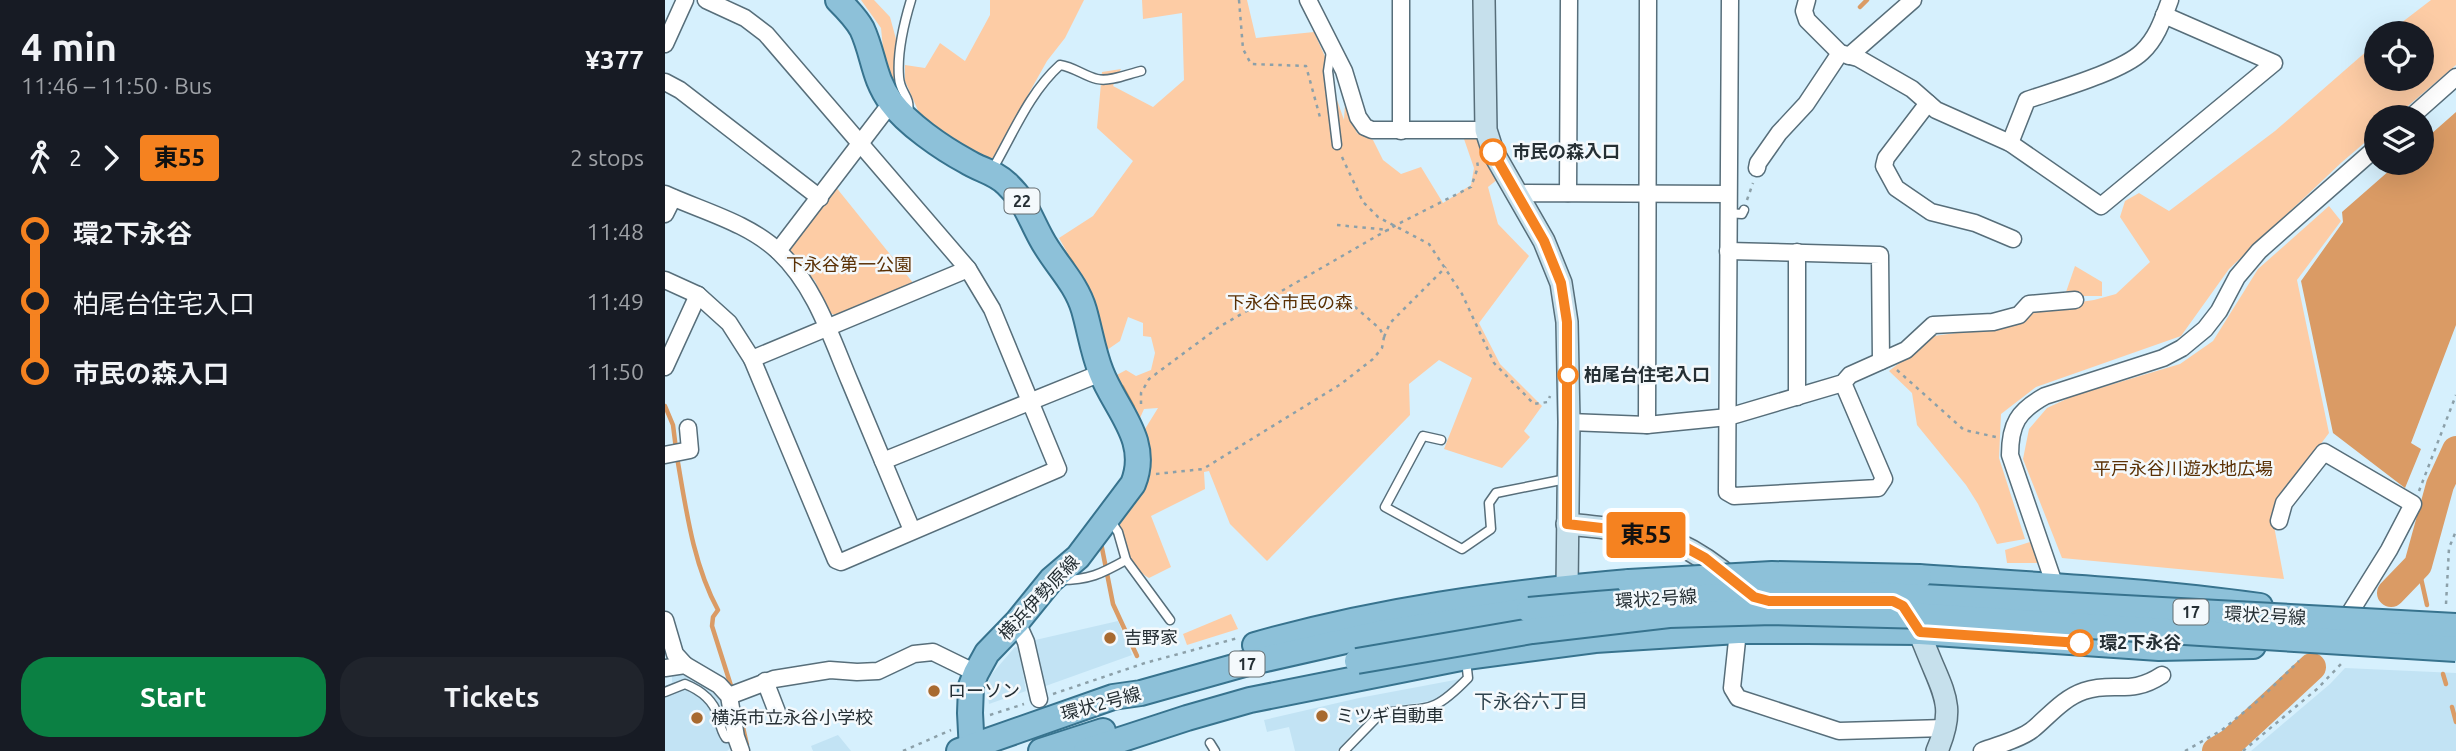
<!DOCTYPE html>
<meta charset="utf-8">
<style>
body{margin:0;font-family:Ubuntu,"Noto Sans JP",sans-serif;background:#20242c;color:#f1f3f6;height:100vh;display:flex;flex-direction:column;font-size:26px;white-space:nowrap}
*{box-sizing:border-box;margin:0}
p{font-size:23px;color:#9ea1a6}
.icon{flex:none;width:38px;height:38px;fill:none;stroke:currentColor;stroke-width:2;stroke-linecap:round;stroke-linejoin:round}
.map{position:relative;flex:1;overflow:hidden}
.sheet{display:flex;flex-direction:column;background:#171b24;width:665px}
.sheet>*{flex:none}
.badge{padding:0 14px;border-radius:5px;font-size:24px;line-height:46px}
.buttons{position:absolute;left:1699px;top:21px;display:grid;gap:14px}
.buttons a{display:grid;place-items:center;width:70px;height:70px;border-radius:50%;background:#171b24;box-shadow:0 7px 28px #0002;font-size:35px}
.map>.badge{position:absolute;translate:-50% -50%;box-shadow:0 0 0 4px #fff}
.legs{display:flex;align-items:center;gap:10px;height:77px;padding:0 21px;font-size:23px}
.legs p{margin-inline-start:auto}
.head{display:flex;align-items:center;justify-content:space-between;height:119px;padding:0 21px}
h1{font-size:38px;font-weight:600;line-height:52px}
.primary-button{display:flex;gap:14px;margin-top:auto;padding:14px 21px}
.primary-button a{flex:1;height:80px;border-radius:28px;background:#0b8043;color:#fff;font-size:28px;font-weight:600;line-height:80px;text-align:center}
.primary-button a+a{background:#20242c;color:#f1f3f6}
ul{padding:0 21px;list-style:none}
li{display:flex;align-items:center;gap:24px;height:70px;font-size:26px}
li i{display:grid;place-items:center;width:10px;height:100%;margin:0 9px;background:currentColor}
li i::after{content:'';width:18px;height:18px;margin:-9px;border:5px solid;border-radius:50%;background:#171b24}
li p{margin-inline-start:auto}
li:first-child i{background:linear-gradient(#0000 50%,currentColor 0)}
li:last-child i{background:linear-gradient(currentColor 50%,#0000 0)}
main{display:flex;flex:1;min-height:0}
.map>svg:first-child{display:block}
</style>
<main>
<section class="sheet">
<div class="head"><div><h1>4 min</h1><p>11:46 – 11:50 · Bus</p></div><b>¥377</b></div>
<div class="legs"><svg class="icon" aria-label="walk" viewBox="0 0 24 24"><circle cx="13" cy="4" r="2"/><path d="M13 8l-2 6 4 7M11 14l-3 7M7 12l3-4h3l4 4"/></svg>2<svg class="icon" aria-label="forward" viewBox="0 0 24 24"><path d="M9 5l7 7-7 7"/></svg><b class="badge" style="background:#f58220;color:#111">東55</b><p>2 stops</p></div>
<ul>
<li><i style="color:#f58220"></i><b>環2下永谷</b><p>11:48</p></li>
<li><i style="color:#f58220"></i><span>柏尾台住宅入口</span><p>11:49</p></li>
<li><i style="color:#f58220"></i><b>市民の森入口</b><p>11:50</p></li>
</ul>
<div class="primary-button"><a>Start</a><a>Tickets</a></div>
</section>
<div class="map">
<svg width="1791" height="751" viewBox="0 0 1791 751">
<rect width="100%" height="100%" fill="#d6f0fd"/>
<g fill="#c2e3f4">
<path d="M453 621 467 655 375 688 366 641Z"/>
<path d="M350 647 354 648 361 691 324 704 322 688 325 676Z"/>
<path d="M1680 668 1791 673V751H1586L1665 684Z"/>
<path d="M21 669 56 689 68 746 62 751H0V686L7 683V674Z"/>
<path d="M795 679 772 700 709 709 672 751H630L624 727 602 732 599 720 694 698Z"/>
<path d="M173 735 186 751H148L146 746Z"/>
</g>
<g fill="#fdcca5">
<path d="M196 0H209L225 17 231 39 230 65 241 101 234 97 219 58 216 28Z"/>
<path d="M325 0H419L400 38 382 61 327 159 309 152 255 115 240 81V65L260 68 275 43 300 61 325 15Z"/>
<path d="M477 0H582L591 38 649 32 666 70 665 80 679 120 680 104 692 133 708 140 718 160 736 174 756 167 778 203 806 185 809 168 799 139H811L816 145 833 179 823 187 833 224 864 256 814 323 835 364 877 406 859 431 865 437 837 468 779 449 807 378 774 360 744 384 745 415 602 561 565 524 544 471 539 472 540 489 486 516 506 567 484 578C464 567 460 541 453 521 485 482 489 480 480 429L493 408 479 409 475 418 448 377 461 370 471 376 486 370 490 353 486 337 478 336V323L463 317 455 341 442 350 430 301 394 238 428 216 468 161 432 128 437 72 456 69 448 86 488 107 519 80 517 13 478 19Z"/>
<path d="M1766 0H1791V65L1730 117H1712L1711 133 1677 162 1564 269 1516 336 1371 387 1336 414 1334 458 1360 539 1332 544 1313 504 1301 485 1252 425 1247 393 1224 371 1269 336 1335 327 1368 309 1429 300 1451 294 1485 262 1455 217 1460 201 1474 193 1504 211 1610 131 1711 43 1712 79H1757V33H1723Z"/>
<path d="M170 186 249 284 170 315 164 313 150 281 124 253V245Z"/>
<path d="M1664 206 1676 221 1632 280 1664 433 1613 501 1609 526 1619 579 1397 558 1358 459 1364 429 1382 408 1408 396 1515 364 1548 341 1593 269Z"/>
<path d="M1410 266 1437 282V296H1412L1401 292Z"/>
<path d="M1368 541 1377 563H1342L1340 550Z"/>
<path d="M566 614 573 629 522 645 518 634Z"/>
</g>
<path fill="#da9b65" d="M1791 112V325L1746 443 1756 449 1740 488 1668 433 1636 281 1678 222 1677 212 1733 163H1757V142Z"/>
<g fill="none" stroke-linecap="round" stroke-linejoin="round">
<g stroke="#da9b65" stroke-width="4.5">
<path d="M1195 7 1202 0"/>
<path d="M396 248 407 263"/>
<path d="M457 387 468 407"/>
<path d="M0 406 8 425 11 449"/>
<path d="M12 457C21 509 28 564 53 610L48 617 47 626 67 689"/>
<path d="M436 543 448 604 472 656"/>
<path d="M1753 565 1762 605"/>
<path d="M1778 674 1781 684"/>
<path d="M1787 707 1791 722"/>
<path d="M75 714 82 745"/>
</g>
<g stroke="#da9b65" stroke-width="28">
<path d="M1726 593 1753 565 1775 485 1791 450"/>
<path d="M1551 751 1566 742 1647 667"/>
</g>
<g stroke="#576e7a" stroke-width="11">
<g id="lane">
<path d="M666 51 663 71 672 145"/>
<path d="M243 113C246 95 235 94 234 77 232 53 239 23 246 0"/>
<path d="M327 170C348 134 364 93 395 65 409 67 419 76 432 79 445 82 463 74 476 71"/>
<path d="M1063 213 1077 214 1079 210"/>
<path d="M776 440 758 436 720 507 797 549 826 529 824 503 831 493 901 479"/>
<path d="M445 520 453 532 461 560 505 620"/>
<path d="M395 580C424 580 436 574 461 560"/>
<path d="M0 692 20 684C35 690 48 699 53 716 55 724 56 731 61 738L71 737"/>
<path d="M545 743 550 751"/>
<path d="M679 751 716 713C764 707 767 715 803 678L801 660"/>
</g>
</g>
<g stroke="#576e7a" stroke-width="19">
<g id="street">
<path d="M41 0 80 18 101 34 303 269 87 359"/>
<path d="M643 0 679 71 693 117 700 127 707 130H821"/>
<path d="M736 0V131"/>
<path d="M1065 0 1062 492 1069 496 1213 488 1219 479 1178 383"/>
<path d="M1142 0 1139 11 1142 20 1175 53 1193 58 1247 89 1271 110 1345 143 1436 206 1609 63 1499 15"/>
<path d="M0 44 20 0"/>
<path d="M1184 56 1248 0"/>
<path d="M0 82 15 90 155 198"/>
<path d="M1263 103 1221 158 1219 166 1231 188 1266 212 1310 223 1348 239"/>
<path d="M1746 117 1791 77"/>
<path d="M1345 143 1362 100C1391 90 1456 72 1477 52 1492 38 1498 19 1505 0"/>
<path d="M1092 168 1093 163 1114 133 1141 104 1175 53"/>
<path d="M903 193 904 0"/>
<path d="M0 194C37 211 84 223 114 252 150 286 166 337 185 382 206 432 226 481 247 530"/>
<path d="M854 198 861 193 1063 194"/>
<path d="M0 214 8 198"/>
<path d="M113 251 226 103"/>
<path d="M1063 251 1215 255 1216 361"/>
<path d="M1132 252V397"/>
<path d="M0 280 33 295 64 323 87 359 171 560 176 562 393 469 327 309 303 269"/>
<path d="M0 367 33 295"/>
<path d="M904 422 982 425 1063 417 1178 383 1185 375 1241 350 1268 325 1328 322 1354 315 1364 304 1410 300"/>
<path d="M982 425 983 0"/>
<path d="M0 455 25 450 23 428"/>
<path d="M218 461 436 373"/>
<path d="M1614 521 1619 503 1659 452 1748 504 1724 550 1686 611"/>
<path d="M1390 586 1345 455C1345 424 1353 411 1380 396L1498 358 1517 348 1540 329 1554 311 1572 277 1594 251 1712 147"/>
<path d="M0 620 10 654 20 665"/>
<path d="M352 622 361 642 374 699"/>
<path d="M1073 631 1067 688 1073 698 1174 731 1280 728"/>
<path d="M0 668 20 665 54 685 64 696 71 737 76 751"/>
<path d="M100 681 112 712"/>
<path d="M64 696 109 679 165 670 192 672 213 671 249 654 268 652 311 673"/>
<path d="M1317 751C1332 745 1354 740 1367 730 1383 717 1398 698 1419 691 1450 681 1465 696 1497 675"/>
</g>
</g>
<g stroke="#576e7a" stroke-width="24">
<g id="secondary">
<path d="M819 0 821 130 828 152 879 241 896 283 902 322 904 422 902 588"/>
<path d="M902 524C932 527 985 531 1011 543 1033 553 1053 567 1071 583"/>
<path d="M1247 619C1254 630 1258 642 1263 654 1279 694 1291 707 1272 751"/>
</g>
</g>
<g stroke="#37738e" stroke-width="28">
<g id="primary">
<path d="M173 0C182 9 191 18 197 29 209 55 208 78 226 102 242 124 277 148 301 161 315 170 330 172 342 184 361 202 364 216 376 238 389 263 411 282 419 310 425 331 428 352 436 372 450 409 486 440 468 484L413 557 386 580 352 622 322 653 311 673 306 686 305 713 307 751"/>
<path d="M1254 577C1368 585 1482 590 1595 606"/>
<path d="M590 645C712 610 837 593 964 582"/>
<path d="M294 751 448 697 476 693 583 663 720 632 864 610"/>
<path d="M376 751 438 731"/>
<path d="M421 751 522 718 585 700 801 657 930 640 1073 631H1142L1255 632 1494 648 1588 646"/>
</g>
</g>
<g stroke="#8ca0a9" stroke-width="2.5" stroke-dasharray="3.5 5" stroke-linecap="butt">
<path d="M574 0 578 49 586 64 641 66 656 121"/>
<path d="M677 157 698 202 713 217 764 244 797 294 829 363 869 404 883 402 885 396"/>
<path d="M1082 200 1088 183"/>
<path d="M672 225 724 230"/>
<path d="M719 337 725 323 781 267"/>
<path d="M1232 370 1299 430 1331 437"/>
<path d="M476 404V393L484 379 554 327 731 225 806 187 813 167 812 161"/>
<path d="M491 474 538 469 676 384 708 359 717 348 719 337 715 329 680 298"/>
<path d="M1754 491 1791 395"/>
<path d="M1781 604 1784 548 1791 531"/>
<path d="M388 694 480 663 573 638"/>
<path d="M325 715 359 704"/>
<path d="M238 751 286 730"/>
<path d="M1520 751 1557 730 1595 699 1634 661"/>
<path d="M1578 751 1652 689 1677 663"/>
</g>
<use href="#lane" stroke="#fff" stroke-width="8"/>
<use href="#street" stroke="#fff" stroke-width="16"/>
<use href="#secondary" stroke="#c6e0ec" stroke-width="21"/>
<use href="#primary" stroke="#8dc1d9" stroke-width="24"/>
<g stroke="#37738e" stroke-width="28" stroke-linecap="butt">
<g id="primary-bridge">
<path d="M964 582 1107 574 1254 577"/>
<path d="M864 610C977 599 1088 592 1202 594L1791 626"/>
<path d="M692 661 867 631 1004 615 1108 612 1262 616 1791 649"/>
</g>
</g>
<use href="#primary-bridge" stroke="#8dc1d9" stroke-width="24"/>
</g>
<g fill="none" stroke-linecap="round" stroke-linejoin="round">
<g stroke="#fff" stroke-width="16">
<path id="line-1" d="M828 152 879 241 896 283 902 322V524L962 531 1009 541 1040 558 1089 597 1104 601H1228L1238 606 1255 632 1415 643"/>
</g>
<use href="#line-1" stroke="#f58220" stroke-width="10"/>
</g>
<g fill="#fff" stroke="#f58220" stroke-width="3.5">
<circle cx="828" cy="152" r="12"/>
<circle cx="903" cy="375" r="9"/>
<circle cx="1415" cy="643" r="12"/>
</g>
<g fill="#a86a30" stroke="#f4f9fc" stroke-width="2.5">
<circle cx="445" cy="638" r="7"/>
<circle cx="269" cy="691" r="7"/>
<circle cx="657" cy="716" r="7"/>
<circle cx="32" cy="718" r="7"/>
</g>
<g text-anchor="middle" stroke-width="5" stroke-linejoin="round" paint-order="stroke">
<g fill="#f4f9fc" stroke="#636c70" stroke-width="2">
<rect x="339.5" y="188.5" width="35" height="25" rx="5"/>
<rect x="1508.5" y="599.5" width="35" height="25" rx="5"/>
<rect x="564.5" y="651.5" width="35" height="25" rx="5"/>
</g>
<g font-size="16" font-weight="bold" fill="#252f34">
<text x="357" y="207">22</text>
<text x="1526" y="618">17</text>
<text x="582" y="670">17</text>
</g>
<g font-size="18" font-weight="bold" fill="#252f34" stroke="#f4f9fc" text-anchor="start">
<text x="847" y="158">市民の森入口</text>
<text x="919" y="381">柏尾台住宅入口</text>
<text x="1434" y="649">環2下永谷</text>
</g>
<g font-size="18" fill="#5a3004" stroke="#f4f9fc">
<text x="184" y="271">下永谷第一公園</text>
<text x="625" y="309">下永谷市民の森</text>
<text x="1518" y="475">平戸永谷川遊水地広場</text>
</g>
<g font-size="18" fill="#252f34" stroke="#f4f9fc">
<text transform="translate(374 598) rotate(-47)" y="6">横浜伊勢原線</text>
<text transform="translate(991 599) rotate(-4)" y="6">環状2号線</text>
<text transform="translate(1600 616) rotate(3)" y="6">環状2号線</text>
<text transform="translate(436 704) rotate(-15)" y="6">環状2号線</text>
</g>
<g font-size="18" fill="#252f34" stroke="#f4f9fc" text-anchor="start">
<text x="459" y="644">吉野家</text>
<text x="283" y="697">ローソン</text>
<text x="671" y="722">ミツギ自動車</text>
<text x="46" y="724">横浜市立永谷小学校</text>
</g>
<g font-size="19" fill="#2e434e" stroke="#f4f9fc">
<text x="866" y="708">下永谷六丁目</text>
</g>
</g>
</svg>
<div class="buttons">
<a><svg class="icon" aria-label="locate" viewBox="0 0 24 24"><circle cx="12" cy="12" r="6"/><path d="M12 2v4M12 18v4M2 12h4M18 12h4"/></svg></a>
<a><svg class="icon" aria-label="layers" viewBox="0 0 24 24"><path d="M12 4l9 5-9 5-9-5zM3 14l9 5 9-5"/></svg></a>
</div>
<b class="badge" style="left:981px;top:535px;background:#f58220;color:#111">東55</b>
</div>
</main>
